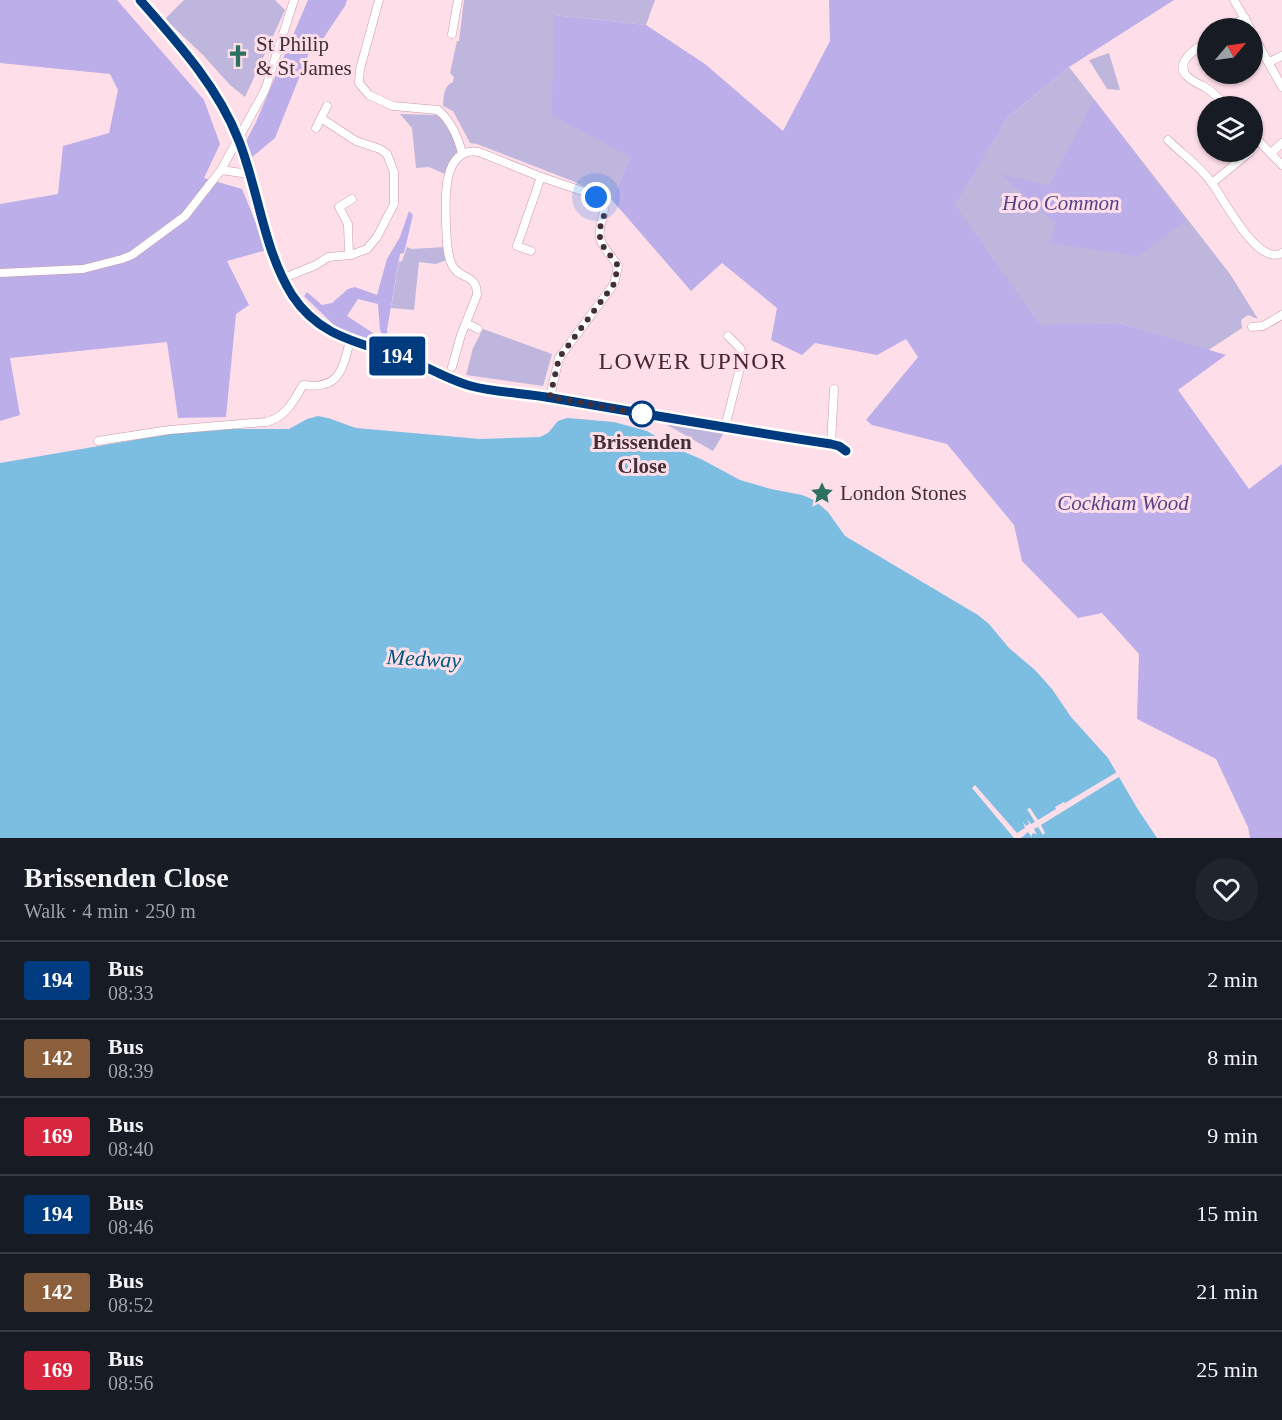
<!DOCTYPE html>
<meta charset="utf-8">
<style>
body{margin:0;font-family:"Times New Roman",serif;background:#20242c;color:#f1f3f6;height:100vh;display:flex;flex-direction:column;font-size:22px;white-space:nowrap}
*{box-sizing:border-box;margin:0}
p{font-size:20px;color:#9ea1a6}
.icon{flex:none;width:33px;height:33px;fill:none;stroke:currentColor;stroke-width:2;stroke-linecap:round;stroke-linejoin:round}
.map{position:relative;height:838px;overflow:hidden}
.details{display:flex;flex-direction:column;background:#171b24;flex:1}
.details>*{flex:none}
.badge{padding:0 12px;border-radius:4px;font-size:21px;line-height:39px}
.needle{width:39px;rotate:61deg}
.fabs{position:absolute;left:1197px;top:18px;display:grid;gap:12px}
.fabs a{display:grid;place-items:center;width:66px;height:66px;border-radius:50%;background:#171b24;box-shadow:0 2px 4px #0004;font-size:30px}
.you{position:absolute;width:30px;height:30px;margin:-15px;border:4px solid #fff;border-radius:50%;background:#1a73e8;box-shadow:0 0 0 9px #1a73e833}
.map>.badge{position:absolute;translate:-50% -50%;box-shadow:0 0 0 3px #fff}
.round{display:grid;place-items:center;flex:none;width:63px;height:63px;border-radius:32px;background:#20242c}
.overview{display:flex;align-items:center;justify-content:space-between;height:102px;padding:0 24px}
h1{font-size:28px;font-weight:700;line-height:45px}
ul{padding:0;list-style:none}
li{display:flex;align-items:center;gap:18px;height:78px;padding:0 24px;border-top:2px solid #363941}
li div{flex:1}
li b{display:block;font-size:22px}
li em{font-style:normal}
li .badge{min-width:66px;font-weight:700;text-align:center}
.map>svg:first-child{display:block}
</style>
<div class="map">
<svg width="1282" height="838" viewBox="0 0 1282 838">
<rect width="100%" height="100%" fill="#fedee9"/>
<g fill="#beb6dd">
<path d="M184 0H275L285 10 245 97 230 85 203 55 165 19Z"/>
<path d="M464 0H655L646 25 554 15 630 157 612 200 575 182 477 144 470 143 453 111 443 106C444 97 443 86 453 82L454 77 450 73 457 41H459Z"/>
<path d="M1109 53 1120 90 1107 89 1089 60Z"/>
<path d="M1069 67 1230 274 1258 319 1248 315 1241 320 1242 328 1207 351 1119 323 1040 326 954 205 1008 117Z"/>
<path d="M400 114 436 115 443 119 456 143 458 151 450 163 447 175 429 167 416 168 412 128Z"/>
<path d="M407 247 412 249 445 247 447 260 436 264 419 262 414 310 391 308 399 262 402 261Z"/>
<path d="M483 329 552 354 543 386 466 375 473 348Z"/>
<path d="M662 420 725 431 713 451 669 426Z"/>
</g>
<g fill="#bbaee9">
<path d="M0 0H117L204 100 220 144 204 178 242 189 267 250 227 261 249 305 236 314 226 417 178 418 167 342 10 358 20 415 0 421V204L58 194 63 146 109 133 118 90 110 74 0 63Z"/>
<path d="M308 0H347L345 6 316 49 309 53 275 138 251 158 245 143 256 122Z"/>
<path d="M829 0H1174L1069 67 1008 117 955 205 1040 325 1119 323 1226 355 1178 390 1249 489 1282 464V838H1250L1248 827 1216 759 1137 719 1139 654 1102 613 1078 618 1022 561 1014 525 947 444 872 425 866 420 918 357 906 339 877 355 815 343 802 355 771 340 777 308 722 263 691 291 612 200 630 157 552 115 554 15 646 25 705 64 783 131 830 41Z"/>
<path d="M1094 100 1186 221 1138 256 1049 243 1056 224 1001 174 1049 186Z"/>
<path d="M409 211 413 215 404 253 400 254 387 330 388 336 411 337 409 351 386 344 380 330 378 304 358 299 347 316 376 335 370 339 338 329 304 296 307 292 322 305 332 303 348 289 355 287 377 295 387 259 400 237Z"/>
</g>
<path fill="#7cbde2" d="M318 416 328 418 356 428 480 439 540 437 548 433 558 421 567 418 614 422 647 431 675 448 701 459 740 480 771 489 802 495 814 500 828 512 845 536 978 615 989 624 1009 648 1035 670 1052 689 1071 717 1108 758 1137 808 1157 838H0V463L169 434 229 429H289L307 419Z"/>
<path fill="#fedee9" d="M1117 772 1122 775 1041 825 1045 833 1043 835 1038 827 1034 829 1037 835 1034 833 1032 834V837L1028 832 1021 838H1014L972 788 975 785 1017 833 1025 828 1023 822 1026 826 1029 824 1027 819 1031 824 1035 822 1027 809 1030 808 1038 820 1056 809 1055 807 1064 802 1065 803Z"/>
<g fill="none" stroke-linecap="round" stroke-linejoin="round">
<g stroke="#cb99ac" stroke-width="9">
<g id="minor">
<path d="M140 0 191 60 226 111 243 152 271 251 298 302 327 329 344 339 406 358 471 386 550 397 831 444 839 446 846 451"/>
<path d="M379 0 360 69 359 83 369 95 393 106 438 110C451 121 458 137 462 153"/>
<path d="M1234 0 1250 28"/>
<path d="M1228 28 1245 18"/>
<path d="M1252 33 1282 87"/>
<path d="M452 34 458 0"/>
<path d="M1208 41C1197 48 1172 63 1188 77 1193 82 1199 84 1205 87 1213 92 1220 100 1227 106"/>
<path d="M1269 62 1282 56"/>
<path d="M316 128 321 118"/>
<path d="M1252 134 1282 165"/>
<path d="M1168 140C1182 154 1200 166 1211 182 1223 197 1257 267 1282 253"/>
<path d="M1271 153 1282 143"/>
<path d="M221 170 249 174"/>
<path d="M1212 183 1250 152"/>
<path d="M531 251 517 246 541 177"/>
<path d="M349 255 348 224 339 207 352 199"/>
<path d="M0 273 83 269 122 259 132 255 185 216 221 170 265 90 294 0"/>
<path d="M284 278 316 265 328 257 351 255 367 249 377 237 394 204V172L387 154 380 149 356 141 321 118 327 106"/>
<path d="M466 323 478 329"/>
<path d="M1252 327 1263 326 1282 315"/>
<path d="M452 367 461 335 477 295C477 273 459 280 452 265 446 253 447 237 446 224 445 200 442 146 479 152L541 177 588 193C618 207 596 218 600 238 602 248 613 257 618 266L614 284 559 358 550 397"/>
<path d="M725 427 743 356 740 348 728 336"/>
<path d="M98 441 169 430 266 422C286 417 293 402 303 385 339 390 342 371 350 341"/>
<path d="M831 444 834 389"/>
</g>
</g>
<use href="#minor" stroke="#fff" stroke-width="8"/>
</g>
<g fill="none" stroke-linecap="round" stroke-linejoin="round">
<g stroke="#fff" stroke-width="14">
<path id="line" d="M140 0C178 43 218 87 239 141 259 192 263 248 292 295 320 338 360 342 404 358 427 366 448 380 471 386 497 393 526 393 552 398 645 414 738 430 831 444L839 446 846 451"/>
</g>
<use href="#line" stroke="#003b80" stroke-width="9"/>
<path stroke="#442f37" stroke-width="6" stroke-dasharray="0 10.8" d="M596 197C614 214 597 219 600 237 601 248 613 257 618 266L614 284 559 358 550 397 642 414"/>
</g>
<defs>
<g id="church-bare" transform="scale(1.8)"><path d="M-1.2-6h2.4v3.5h3.3v2.4h-3.3V6h-2.4V-.1h-3.3v-2.4h3.3Z" fill="#2f7160" stroke="#fedee9" stroke-width="2.5" paint-order="stroke"/></g>
<g id="sight-bare" transform="scale(1.8)"><path d="M0-6L1.8-2.2L6-1.7L2.9 1.2L3.7 5.4L0 3.3L-3.7 5.4L-2.9 1.2L-6-1.7L-1.8-2.2Z" fill="#2f7160" stroke="#fedee9" stroke-width="2.5" paint-order="stroke"/></g>
</defs>
<g fill-rule="evenodd">
<use href="#church-bare" x="238" y="56"/>
<use href="#sight-bare" x="822" y="493"/>
</g>
<circle fill="#fff" stroke="#003b80" stroke-width="3" cx="642" cy="414" r="12"/>
<g text-anchor="middle" stroke-width="6" stroke-linejoin="round" paint-order="stroke">
<g font-size="21" fill="#442f37" stroke="#fedee9" text-anchor="start">
<text x="256" y="51">St Philip<tspan x="256" dy="24">&amp; St James</tspan></text>
<text x="840" y="500">London Stones</text>
</g>
<g font-size="21" font-style="italic" fill="#57428a" stroke="#fedee9">
<text x="1061" y="210">Hoo Common</text>
<text x="1123" y="510">Cockham Wood</text>
</g>
<g font-size="21" font-weight="bold" fill="#442f37" stroke="#fedee9">
<text x="642" y="449">Brissenden<tspan x="642" dy="24">Close</tspan></text>
</g>
<g font-size="22" font-style="italic" fill="#01597d" stroke="#fedee9">
<text transform="translate(424 658) rotate(3)" y="8">Medway</text>
</g>
<g font-size="24" letter-spacing="1.5" fill="#4c2435" stroke="#fedee9">
<text x="693" y="369">LOWER UPNOR</text>
</g>
</g>
</svg>
<div class="fabs">
<a><svg class="needle" viewBox="-14 -14 28 28"><path d="M0-13l5 13h-10z" fill="#e53935"/><path d="M0 13l5-13h-10z" fill="#9ea1a6"/></svg></a>
<a><svg class="icon" aria-label="layers" viewBox="0 0 24 24"><path d="M12 4l9 5-9 5-9-5zM3 14l9 5 9-5"/></svg></a>
</div>
<div class="you" style="left:596px;top:197px"></div>
<b class="badge" style="left:397px;top:356px;background:#003b80;color:#fff">194</b>
</div>
<section class="details">
<div class="overview"><div><h1>Brissenden Close</h1><p>Walk · 4 min · 250 m</p></div><a class="round"><svg class="icon" aria-label="heart" viewBox="0 0 24 24"><path d="M12 20l-8-8c-3-5 5-10 8-4 3-6 11-1 8 4z"/></svg></a></div>
<ul>
<li><span class="badge" style="background:#003b80;color:#fff">194</span><div><b>Bus</b><p>08:33</p></div><em>2 min</em></li>
<li><span class="badge" style="background:#8b5e3c;color:#fff">142</span><div><b>Bus</b><p>08:39</p></div><em>8 min</em></li>
<li><span class="badge" style="background:#d7263d;color:#fff">169</span><div><b>Bus</b><p>08:40</p></div><em>9 min</em></li>
<li><span class="badge" style="background:#003b80;color:#fff">194</span><div><b>Bus</b><p>08:46</p></div><em>15 min</em></li>
<li><span class="badge" style="background:#8b5e3c;color:#fff">142</span><div><b>Bus</b><p>08:52</p></div><em>21 min</em></li>
<li><span class="badge" style="background:#d7263d;color:#fff">169</span><div><b>Bus</b><p>08:56</p></div><em>25 min</em></li>
</ul>
</section>
